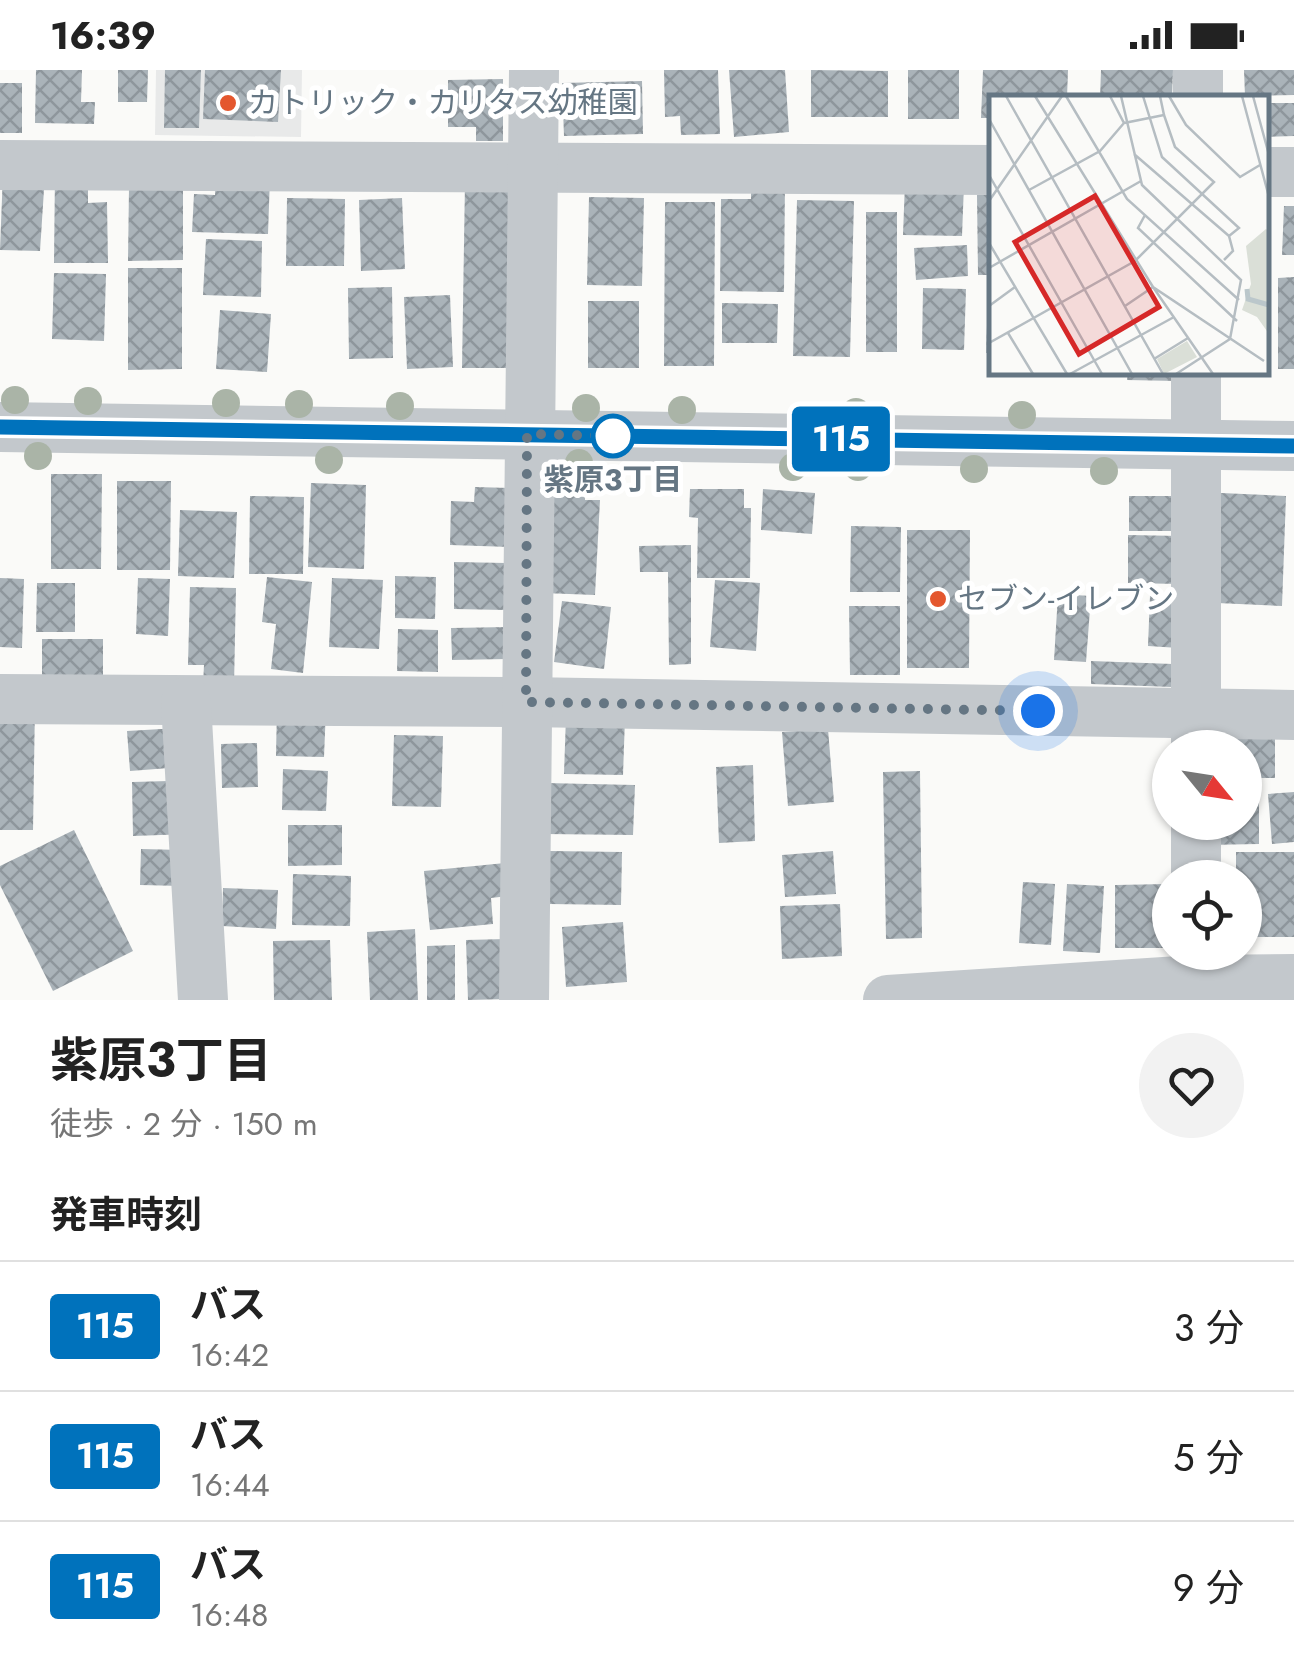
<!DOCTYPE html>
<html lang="ja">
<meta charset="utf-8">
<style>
body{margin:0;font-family:Jost,"Noto Sans JP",sans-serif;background:#f2f2f2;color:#222;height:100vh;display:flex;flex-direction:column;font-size:38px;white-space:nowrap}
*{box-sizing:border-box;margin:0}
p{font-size:32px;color:#767676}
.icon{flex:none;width:55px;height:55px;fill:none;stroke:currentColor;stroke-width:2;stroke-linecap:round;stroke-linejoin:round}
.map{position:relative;height:930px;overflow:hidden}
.details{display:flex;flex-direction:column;background:#fff;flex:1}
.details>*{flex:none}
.badge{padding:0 20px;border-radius:8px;font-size:35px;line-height:65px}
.needle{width:65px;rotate:120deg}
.tools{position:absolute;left:1152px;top:660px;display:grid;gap:20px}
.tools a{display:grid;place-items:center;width:110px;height:110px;border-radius:50%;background:#fff;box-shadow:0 2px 8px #0004;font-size:50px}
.you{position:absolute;width:50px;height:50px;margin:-25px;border:8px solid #fff;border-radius:50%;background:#1a73e8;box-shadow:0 0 0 15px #1a73e833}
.map>.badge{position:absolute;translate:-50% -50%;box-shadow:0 0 0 5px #fff}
h2{padding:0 50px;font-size:38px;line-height:90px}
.round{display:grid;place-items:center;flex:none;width:105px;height:105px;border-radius:52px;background:#f2f2f2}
.headline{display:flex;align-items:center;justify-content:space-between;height:170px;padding:0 50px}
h1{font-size:48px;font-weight:700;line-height:75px}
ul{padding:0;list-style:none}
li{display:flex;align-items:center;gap:30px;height:130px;padding:0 50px;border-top:2px solid #e0e0e0}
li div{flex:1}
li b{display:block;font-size:38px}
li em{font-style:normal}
li .badge{min-width:110px;font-weight:700;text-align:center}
.status{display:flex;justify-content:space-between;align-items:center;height:70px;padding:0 50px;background:#fff;direction:ltr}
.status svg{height:28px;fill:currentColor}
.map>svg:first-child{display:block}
</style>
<div class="status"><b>16:39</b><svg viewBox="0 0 49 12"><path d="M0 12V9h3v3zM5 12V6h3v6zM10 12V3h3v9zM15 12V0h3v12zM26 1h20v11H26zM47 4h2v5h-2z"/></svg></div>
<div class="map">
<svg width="1294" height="930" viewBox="0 0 1294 930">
<defs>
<pattern id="building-cross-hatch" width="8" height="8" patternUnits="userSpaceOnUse" patternTransform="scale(2.5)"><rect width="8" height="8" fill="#aab3b9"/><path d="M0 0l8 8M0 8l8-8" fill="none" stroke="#8e969c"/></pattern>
</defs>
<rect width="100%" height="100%" fill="#fafaf8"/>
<path fill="#e8e9e9" d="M156 0H302L301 67 155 65Z"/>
<g fill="url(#building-cross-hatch)">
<path d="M36 0H82L81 32H95L94 54 35 53Z"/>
<path d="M118 0H148L147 32H118Z"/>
<path d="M165 0H201L199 58H164Z"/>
<path d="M205 0H281L278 52 203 49Z"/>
<path d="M664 0H718L720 64 681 65 680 46 665 47Z"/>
<path d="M729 0H785L789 62 734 67Z"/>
<path d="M811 0 888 1V47H811Z"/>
<rect x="908" y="0" width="51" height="49"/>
<path d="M983 0H1068L1067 28H992V48H981Z"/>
<path d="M1101 0H1173L1172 28H1100Z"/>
<path d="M1244 0H1294V25L1245 26Z"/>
<path d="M503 9V71H476V57H448V10Z"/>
<path d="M642 11 643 64 564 66 562 13Z"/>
<rect x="0" y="13" width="22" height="50"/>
<path d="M1266 33H1294V66L1266 67Z"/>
<path d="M3 102 45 104 40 181 0 180Z"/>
<path d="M55 103H88V133L107 132 108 193H54Z"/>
<path d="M216 106 270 107 268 164 192 162 194 124 215 125Z"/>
<path d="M751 109 785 110 784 222 720 221 721 129H751Z"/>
<path d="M465 112 522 113 519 298H462Z"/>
<path d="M905 112 964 114 962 166 903 165Z"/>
<path d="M129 118H183V190L128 191Z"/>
<path d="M977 125H992V205H978Z"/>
<path d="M589 127 644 128 642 216 587 215Z"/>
<path d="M287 128 345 129 344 196H286Z"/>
<path d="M402 128 405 199 361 201 359 130Z"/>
<path d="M797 130 854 131 850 287 793 286Z"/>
<path d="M665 132H715L714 296H664Z"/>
<path d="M1284 136H1294V185H1282Z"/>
<rect x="866" y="142" width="31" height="140"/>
<path d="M206 169 262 171 261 227 203 225Z"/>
<path d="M967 175 968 206 916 210 914 178Z"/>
<path d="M128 198H182V299L128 300Z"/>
<path d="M54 203 106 204 104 271 52 269Z"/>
<path d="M1294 207V299H1278V208Z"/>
<path d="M392 217 393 288 349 289 348 218Z"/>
<path d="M923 218 966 219 964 280 922 279Z"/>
<path d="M450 225 453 297 407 299 404 227Z"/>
<path d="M988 228H992V283H986Z"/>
<rect x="588" y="231" width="51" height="67"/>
<path d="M722 233 778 234 777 273H722Z"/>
<path d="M220 240 271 244 267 302 216 299Z"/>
<path d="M1128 302H1177V311L1127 310Z"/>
<path d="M51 404H102L101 499H51Z"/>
<path d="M117 411H171L170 500H117Z"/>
<path d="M311 413 366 415 364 499 308 497Z"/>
<path d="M475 417 513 418 511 477 450 475 451 431 474 432Z"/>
<path d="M548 418 585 419V430H600L595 525 543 523Z"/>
<path d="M690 419H744V438H751L750 508H697L698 448 689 447Z"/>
<path d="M763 419 815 423 812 464 761 460Z"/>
<path d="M1221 423 1286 426 1282 536 1217 533Z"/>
<path d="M250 426 304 427 303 504H249Z"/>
<path d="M1129 426H1176L1177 461H1129Z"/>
<path d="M180 440 237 442 234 508 178 506Z"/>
<path d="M851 456 901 457 900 522H850Z"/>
<path d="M907 460H970L969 598H907Z"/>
<path d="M1128 465 1181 466 1180 514 1128 513Z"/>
<path d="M691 475V594L669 595 668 502H640L639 476Z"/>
<path d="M454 492 506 493 505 540 454 539Z"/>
<path d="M395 506 436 507 435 549 395 548Z"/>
<path d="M267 507 312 512 303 603 271 599 276 554 262 552Z"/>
<path d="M0 508 24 509 22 578 0 577Z"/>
<path d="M138 508 170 509 168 566 136 564Z"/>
<path d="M332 508 383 510 379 579 329 577Z"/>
<path d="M715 510 760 513 756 581 710 577Z"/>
<path d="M37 513H75V562H36Z"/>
<path d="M190 517 236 518 234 616 203 615 204 595H188Z"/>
<path d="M1058 524 1091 526 1086 592 1054 590Z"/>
<path d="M1150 526 1181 528 1179 578 1148 576Z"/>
<path d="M562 531 611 537 604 599 554 592Z"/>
<path d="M849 536H900V605H850Z"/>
<path d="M508 557V589L452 590 451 558Z"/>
<path d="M398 559 438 560V602L397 601Z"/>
<rect x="42" y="569" width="61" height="40"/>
<path d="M1091 591 1173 594 1172 617 1091 614Z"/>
<path d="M0 634H35L33 760H0Z"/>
<path d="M277 636 326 638 324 687 276 686Z"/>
<path d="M566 646 625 648 623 705 564 704Z"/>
<path d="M179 658 182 697 130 701 127 661Z"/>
<path d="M828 659 834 732 788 736 782 662Z"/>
<path d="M1215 662H1275V708H1245V678H1215Z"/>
<path d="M394 665 443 666 441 737 392 736Z"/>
<path d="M257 673 258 717 222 718 221 674Z"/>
<path d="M753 695 755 771 719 773 716 697Z"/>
<path d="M283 699 328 701 326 741 282 740Z"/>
<path d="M920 701 922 868 886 869 883 702Z"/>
<path d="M169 711 189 764 133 766 132 712Z"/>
<path d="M545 713 635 715 633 765 544 764Z"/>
<path d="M1259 718V774L1206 775V752H1245V719Z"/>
<path d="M1294 722V772L1272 774 1268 724Z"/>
<path d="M288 755H342V795L288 796Z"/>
<path d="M74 760 133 881 53 921 0 815V796Z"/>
<path d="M141 779 182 780V816L140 815Z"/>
<path d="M550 781 622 782 621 835 549 834Z"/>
<path d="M833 781 836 824 785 827 782 785Z"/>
<path d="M1236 782H1294V867H1245V808H1236Z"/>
<path d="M505 793 508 826 491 828 493 854 430 860 424 801Z"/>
<path d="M293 804 351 806 350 856 292 855Z"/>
<path d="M1023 812 1055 814 1051 875 1019 873Z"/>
<path d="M1067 814 1104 816 1100 883 1063 881Z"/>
<path d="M1168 814 1169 878H1115V815Z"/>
<path d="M223 818 278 820 276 859 222 856Z"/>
<path d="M840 834 842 886 782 889 780 836Z"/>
<path d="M623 852 627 912 566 917 562 857Z"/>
<path d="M415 859 418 930H370L367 862Z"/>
<path d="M506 869 508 929 468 930 466 870Z"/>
<path d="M330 870 332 930H274L273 871Z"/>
<path d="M455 875V930H427V876Z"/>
</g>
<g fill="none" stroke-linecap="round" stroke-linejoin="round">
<g stroke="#c3c8cc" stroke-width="50">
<path d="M1198 28V0"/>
<path d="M0 95 992 100"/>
<path d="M1266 102H1294"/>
<path d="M0 357 1294 376"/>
<path d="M0 629 526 632 1294 645"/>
<path d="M186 632 203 930"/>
<path d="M1196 677V302"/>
<path d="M1196 808V752"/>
<path d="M524 930 534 0"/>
<path d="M888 930 1195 910 1294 909"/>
</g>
</g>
<g fill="#aab4a7">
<circle cx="15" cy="330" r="14"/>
<circle cx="88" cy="331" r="14"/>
<circle cx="226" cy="333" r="14"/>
<circle cx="299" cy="334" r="14"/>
<circle cx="400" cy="336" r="14"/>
<circle cx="586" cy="338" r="14"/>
<circle cx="682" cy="340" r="14"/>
<circle cx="856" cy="342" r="14"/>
<circle cx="1022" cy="345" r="14"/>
<circle cx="38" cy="386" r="14"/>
<circle cx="329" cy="390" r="14"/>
<circle cx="579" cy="393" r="14"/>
<circle cx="793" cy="397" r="14"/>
<circle cx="858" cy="397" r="14"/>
<circle cx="974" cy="399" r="14"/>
<circle cx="1104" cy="401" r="14"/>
</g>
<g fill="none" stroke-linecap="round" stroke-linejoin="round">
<g stroke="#fff" stroke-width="22">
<path id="line" d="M0 357 1294 376"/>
</g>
<use href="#line" stroke="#0072bc" stroke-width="15"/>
<path stroke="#657683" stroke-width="10" stroke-dasharray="0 18" d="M613 366 527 364 526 632 1038 641"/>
</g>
<g fill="#e4572e" stroke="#fff" stroke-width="4">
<circle cx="228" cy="33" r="10"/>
<circle cx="938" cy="529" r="10"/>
</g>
<circle fill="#fff" stroke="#0072bc" stroke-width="5" cx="613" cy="366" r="20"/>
<g text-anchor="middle" stroke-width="10" stroke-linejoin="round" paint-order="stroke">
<g font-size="30" fill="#657683" stroke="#fff" text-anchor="start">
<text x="248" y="43">カトリック・カリタス幼稚園</text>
<text x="958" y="539">セブン-イレブン</text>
</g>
<g font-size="30" font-weight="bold" fill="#657683" stroke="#fff">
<text x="613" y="420">紫原3丁目</text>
</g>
</g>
<g transform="translate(989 25)">
<rect width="280" height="280" fill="#fafaf8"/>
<path d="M277 134 280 137V239L268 222 253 215 262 189 257 151Z" fill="#dadfd7"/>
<path d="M198 246 208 262 175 279 168 264Z" fill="#dadfd7"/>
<path fill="none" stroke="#bbc7cb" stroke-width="5" d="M258 194 259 204 280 210"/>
<path fill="none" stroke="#b5bdc2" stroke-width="2.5" d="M17 1 174 279M46 1 164 192 275 266M77 1 138 104 250 205M121 1 135 28 175 20 171 1M132 1 153 90 252 185 241 244 187 279M154 1 173 62 250 133 240 141 244 156 235 165M180 1 197 30 251 82 271 70M253 1 280 102M264 1 280 60M0 24 143 279M145 59 240 141M0 80 113 279M40 95 111 56 135 28M0 106 73 1M156 120 149 133 248 226M0 148 78 279M0 173 152 86M0 211 26 192M136 211 164 192 224 279M19 238 44 279M0 248 146 166 225 87 186 52 175 20M165 264 199 243M81 279 185 222"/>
<path fill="#d62828" fill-opacity="0.15" stroke="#d62828" stroke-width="5" d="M106 101 170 212 90 259 26 147Z"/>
<rect width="280" height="280" fill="none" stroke="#657683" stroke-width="5"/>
</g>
</svg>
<div class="tools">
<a><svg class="needle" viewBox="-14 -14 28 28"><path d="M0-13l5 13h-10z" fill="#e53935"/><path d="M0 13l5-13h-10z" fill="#767676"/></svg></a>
<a><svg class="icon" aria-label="locate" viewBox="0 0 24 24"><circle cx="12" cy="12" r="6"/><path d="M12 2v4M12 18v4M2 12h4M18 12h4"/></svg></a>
</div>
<div class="you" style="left:1038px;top:641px"></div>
<b class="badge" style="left:841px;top:369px;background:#0072bc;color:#fff">115</b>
</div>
<section class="details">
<div class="headline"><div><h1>紫原3丁目</h1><p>徒歩 · 2 分 · 150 m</p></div><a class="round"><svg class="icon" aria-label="heart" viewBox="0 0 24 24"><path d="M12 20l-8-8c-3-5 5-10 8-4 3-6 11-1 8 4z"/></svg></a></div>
<h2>発車時刻</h2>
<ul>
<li><span class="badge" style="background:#0072bc;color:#fff">115</span><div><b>バス</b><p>16:42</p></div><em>3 分</em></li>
<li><span class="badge" style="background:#0072bc;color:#fff">115</span><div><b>バス</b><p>16:44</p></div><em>5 分</em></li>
<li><span class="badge" style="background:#0072bc;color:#fff">115</span><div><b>バス</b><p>16:48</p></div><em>9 分</em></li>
</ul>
</section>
